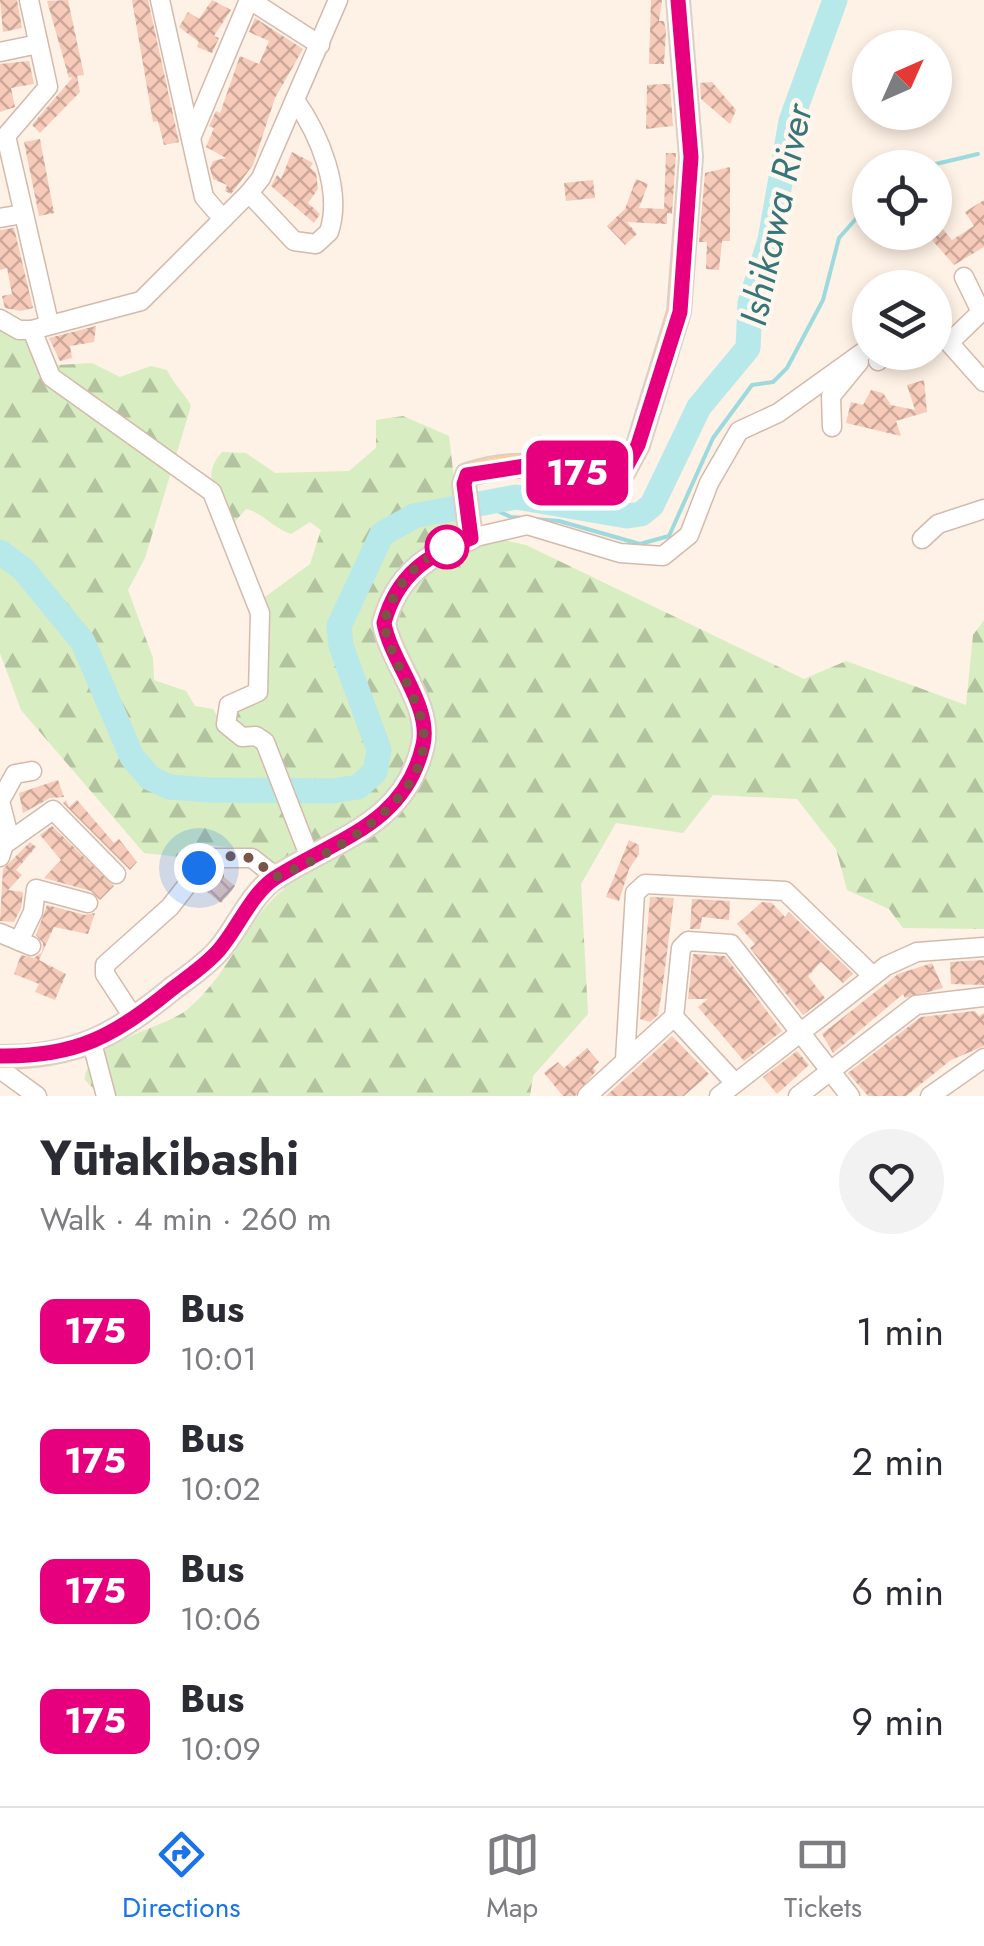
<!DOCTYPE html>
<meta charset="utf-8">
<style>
body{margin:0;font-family:Jost,sans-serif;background:#f2f2f3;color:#2b2b33;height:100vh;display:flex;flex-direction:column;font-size:38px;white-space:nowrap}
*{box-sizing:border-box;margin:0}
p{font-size:32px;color:#7c7c81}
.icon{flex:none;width:55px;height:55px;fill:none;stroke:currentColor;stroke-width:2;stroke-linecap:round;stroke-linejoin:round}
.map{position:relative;height:1096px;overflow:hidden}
.details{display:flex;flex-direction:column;background:#fff;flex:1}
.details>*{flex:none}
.badge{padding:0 20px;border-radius:15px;font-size:35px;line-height:65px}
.needle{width:65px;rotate:45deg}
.fabs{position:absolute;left:852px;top:30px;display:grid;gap:20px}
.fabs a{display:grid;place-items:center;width:100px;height:100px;border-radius:50%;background:#fff;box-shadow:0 5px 15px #0003;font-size:50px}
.you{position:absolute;width:50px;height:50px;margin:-25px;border:8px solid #fff;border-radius:50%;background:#1a73e8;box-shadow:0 0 0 15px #1a73e833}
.map>.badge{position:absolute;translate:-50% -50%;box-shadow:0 0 0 5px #fff}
.round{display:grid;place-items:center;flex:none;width:105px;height:105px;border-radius:52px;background:#f2f2f3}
.headline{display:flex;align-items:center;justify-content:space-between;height:170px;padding:0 40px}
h1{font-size:48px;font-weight:700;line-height:75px}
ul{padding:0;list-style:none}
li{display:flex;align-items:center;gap:30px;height:130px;padding:0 40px}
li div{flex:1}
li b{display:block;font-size:38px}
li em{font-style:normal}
li .badge{min-width:110px;font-weight:700;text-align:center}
.menu{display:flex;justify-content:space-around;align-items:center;height:140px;border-top:2px solid #e1e1e2;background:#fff;font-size:28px;color:#7c7c81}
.menu a{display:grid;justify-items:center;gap:5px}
.menu .active{color:#1a73e8}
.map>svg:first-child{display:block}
</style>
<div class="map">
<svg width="984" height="1096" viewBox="0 0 984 1096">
<defs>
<pattern id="forest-firs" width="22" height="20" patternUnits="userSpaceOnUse" patternTransform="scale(2.5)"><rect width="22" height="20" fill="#d8edc2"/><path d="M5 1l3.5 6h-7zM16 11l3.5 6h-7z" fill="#b4c39f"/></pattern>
<pattern id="building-cross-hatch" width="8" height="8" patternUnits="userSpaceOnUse" patternTransform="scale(2.5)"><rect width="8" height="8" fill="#f6cbba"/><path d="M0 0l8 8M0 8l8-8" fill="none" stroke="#cca799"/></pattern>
</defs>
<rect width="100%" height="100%" fill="#fef1e5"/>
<path fill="url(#forest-firs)" d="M0 327 29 336 41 366 92 363 120 377 151 366 167 370C174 385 184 392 191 406L145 558 128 590 153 658 154 680 186 691 195 706 213 709 219 719 247 705 267 643 265 597 310 564 321 530 310 522 291 534C273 528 262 512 246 509L232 525C218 499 199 477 222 452L246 453 275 473 349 471 376 448V420L403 416 449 436 460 530 526 545 804 679 846 661 966 705 973 635 984 620V929L903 928 889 909 847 890 836 849 797 799 713 795 683 833 616 823 581 884 588 1014 533 1076 530 1096H112L96 1091 85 1080C85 1042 166 1028 188 1009 230 974 246 919 284 889L267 858 253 850 209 845 189 858 144 853 21 710 0 653Z"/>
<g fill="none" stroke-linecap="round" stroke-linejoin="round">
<g stroke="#9cdadd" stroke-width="4">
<path d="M919 168 978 154"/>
<path d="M480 503 511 517 559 521 640 544 669 536 713 438 752 385 773 382 787 368 823 300 839 238 870 203"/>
</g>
<path stroke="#b7e8ea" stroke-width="25" d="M0 552 23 569 83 642 132 757 150 778 169 787 208 790 332 791 358 787 375 772 379 750 341 646 339 626 382 534 414 516 516 497 627 516 641 514 652 505 699 407 748 348 750 303 770 240 791 121 835 0"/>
</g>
<g fill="url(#building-cross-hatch)">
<path d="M0 0H17L22 28 3 32Z"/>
<path d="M68 0 84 75 77 76 80 92 40 133 32 125 73 77 69 78 47 1Z"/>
<path d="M132 0H148L179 142 164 145 158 121 153 122Z"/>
<path d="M212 0 231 10 214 36 219 38 212 53 197 47 199 42 179 27 188 12 199 19Z"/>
<path d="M651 0H662L659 21H664L666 31 664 64H649Z"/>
<path d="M255 18 303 49 275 98 253 165 231 194 225 191 227 185 213 179 210 168 213 161 226 158 206 147 214 128 209 126 216 111 220 113 240 56 259 64 269 41 249 32Z"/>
<path d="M29 61 34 84 11 88 15 107 0 112V64Z"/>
<path d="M712 82 736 110 730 124 701 99 700 83Z"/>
<path d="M664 84H670L673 126 646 129 647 85Z"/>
<path d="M40 139 54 213 39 216 24 142Z"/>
<path d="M292 152 313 163 310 168 316 173 318 189 308 203 320 214 314 223 271 186 277 175 281 179Z"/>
<path d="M666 153H676L672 214 667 213V224L627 222 637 234 625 245 607 226 625 209 636 179 648 184 639 208 664 209Z"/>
<path d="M730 167V241H722L719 270 706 269 707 242H699L705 173Z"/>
<path d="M593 180 595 198 566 201 564 183Z"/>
<path d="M984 200V247L954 265 925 232H935V220L952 240 974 226 965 212Z"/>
<path d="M14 228 33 308 21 311 5 308 2 296 12 294 7 268 0 270V230Z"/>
<path d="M96 326 94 342 70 346 72 358 60 361 49 338Z"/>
<path d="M924 380 927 412 896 421 901 436 846 423 851 402 863 405 871 390 883 393 891 405 915 410 907 385Z"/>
<path d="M58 780 64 797 50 798 23 813 19 793Z"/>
<path d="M66 800 69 807 77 800 114 843 119 839 137 862 130 870 63 803Z"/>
<path d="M52 826 114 886 100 900 91 891 44 878 61 860 40 835Z"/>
<path d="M629 840 639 845V854L629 869 619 901 606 897Z"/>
<path d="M30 842 36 847 16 870 22 875 8 890 23 892 21 908 14 922 0 921 3 869Z"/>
<path d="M214 870H224V877L235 886 221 903 201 887Z"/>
<path d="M650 897 674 898 662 991 658 1015 650 1022 640 1019Z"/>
<path d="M692 899 730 901 729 920 702 917 700 929H690Z"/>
<path d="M762 902 772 903 785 917 789 912 853 974 843 983 821 962 808 976 825 998 803 1015 750 948 755 944 737 924Z"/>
<path d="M47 905 85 915 95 913 88 934 54 927 39 960 66 974 55 1000 35 992 39 984 14 974 21 955 34 958 42 952 43 943 36 935Z"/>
<path d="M693 954 725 956 782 1031 744 1061 698 1007 708 999H688Z"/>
<path d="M984 960V985L951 984 950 962Z"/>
<path d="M932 963 943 988 905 998 903 994 833 1053 822 1034 898 974Z"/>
<path d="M975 1011 979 1016 984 1013V1046L951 1060 906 1096H868L848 1073 921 1017Z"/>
<path d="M672 1036 709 1074 684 1096H606Z"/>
<path d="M587 1048 599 1062 593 1068 596 1071 575 1096H563L544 1073 558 1062 564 1068Z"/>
<path d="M797 1051 809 1065 777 1094 763 1077Z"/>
</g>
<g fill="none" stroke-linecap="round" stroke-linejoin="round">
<g stroke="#d4baac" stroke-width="21">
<g id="minor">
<path d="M29 0 48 87 6 136 49 323"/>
<path d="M160 0 204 197 223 219"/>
<path d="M250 0 320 45"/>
<path d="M0 52 38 44"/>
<path d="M191 138 249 0"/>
<path d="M249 193 294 241 316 244 329 232C343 190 319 134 295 100"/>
<path d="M0 218 23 214"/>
<path d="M0 319 19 330H32L141 301 249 193 261 178 338 0"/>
<path d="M935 327 984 382"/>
<path d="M32 330 51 377 212 492 260 613 258 692 229 705 226 724 242 737 256 736 265 742 310 858"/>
<path d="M951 341 981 312 964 277"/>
<path d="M878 361 885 352"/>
<path d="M832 427 831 396 859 362"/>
<path d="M471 538 527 525 620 553 663 556 689 535 709 483 739 431 778 413 870 347"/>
<path d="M922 539 938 524 984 509"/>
<path d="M8 842 53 810 116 874"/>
<path d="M0 857 8 832 0 801 15 774 32 771"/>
<path d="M0 933 31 946"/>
<path d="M19 941 33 912 36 889 88 903"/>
<path d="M674 1017 735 1083"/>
<path d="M135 1020 105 974V965L170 907 208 858H252L276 877"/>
<path d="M92 1043 106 1096"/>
<path d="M625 1060 635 893 645 884 785 891 873 976"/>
<path d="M0 1069 37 1096"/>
<path d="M587 1096 674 1017 681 948 688 941 731 944 850 1096"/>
<path d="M719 1096 886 966 917 952 984 947"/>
<path d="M798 1096 916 1005 984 997"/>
<path d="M930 1096 984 1058"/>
</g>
</g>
<g stroke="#dacfcb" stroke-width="26">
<path id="major" d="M0 1057C76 1057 115 1036 172 989 188 977 206 965 219 950 238 928 251 894 275 878 335 839 405 825 423 745 432 705 391 662 384 623 397 575 427 555 471 538L464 484 467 475C533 454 550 475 611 478L624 471 638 445 679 312 691 157 678 0"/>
</g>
<use href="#minor" stroke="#fff" stroke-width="18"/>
<use href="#major" stroke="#ffcf9b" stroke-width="22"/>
</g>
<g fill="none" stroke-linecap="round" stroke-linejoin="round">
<g stroke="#fff" stroke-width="22">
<path id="line" d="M0 1056C76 1057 115 1036 172 989 188 977 206 965 219 950 238 928 251 894 275 878 335 839 405 825 423 745 432 706 391 662 384 623 397 575 427 555 471 538L464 484 467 475 538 464 611 478 624 471 638 445 680 312 691 157 678 0"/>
</g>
<use href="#line" stroke="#e6007e" stroke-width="15"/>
<path stroke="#7a5447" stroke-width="10" stroke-dasharray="0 18" d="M199 868 216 855 252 858 276 877C333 854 443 795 421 718 411 685 390 657 384 623 394 586 413 564 447 547"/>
</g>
<circle fill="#fff" stroke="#e6007e" stroke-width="5" cx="447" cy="547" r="20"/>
<g text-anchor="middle" stroke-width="9" stroke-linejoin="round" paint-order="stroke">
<g font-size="38" font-style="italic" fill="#367579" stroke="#fff6ed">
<text transform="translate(776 215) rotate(-78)" y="13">Ishikawa River</text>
</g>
</g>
</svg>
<div class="fabs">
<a><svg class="needle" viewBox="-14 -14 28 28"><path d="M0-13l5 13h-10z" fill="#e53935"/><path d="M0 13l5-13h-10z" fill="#7c7c81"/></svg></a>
<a><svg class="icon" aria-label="locate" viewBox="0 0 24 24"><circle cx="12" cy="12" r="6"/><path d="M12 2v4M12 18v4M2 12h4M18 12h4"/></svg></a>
<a><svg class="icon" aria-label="layers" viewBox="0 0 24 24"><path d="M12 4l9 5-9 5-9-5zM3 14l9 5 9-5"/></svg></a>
</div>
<div class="you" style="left:199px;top:868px"></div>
<b class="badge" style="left:577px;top:473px;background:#e6007e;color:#fff">175</b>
</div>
<section class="details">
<div class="headline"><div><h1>Yūtakibashi</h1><p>Walk · 4 min · 260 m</p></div><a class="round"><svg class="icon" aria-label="heart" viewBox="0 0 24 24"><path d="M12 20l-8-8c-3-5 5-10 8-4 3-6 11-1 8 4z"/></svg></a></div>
<ul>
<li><span class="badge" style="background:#e6007e;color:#fff">175</span><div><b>Bus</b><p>10:01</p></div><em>1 min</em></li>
<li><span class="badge" style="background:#e6007e;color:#fff">175</span><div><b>Bus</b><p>10:02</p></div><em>2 min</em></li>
<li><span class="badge" style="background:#e6007e;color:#fff">175</span><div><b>Bus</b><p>10:06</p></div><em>6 min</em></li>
<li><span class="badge" style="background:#e6007e;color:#fff">175</span><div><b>Bus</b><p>10:09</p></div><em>9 min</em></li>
</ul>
</section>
<nav class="menu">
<a class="active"><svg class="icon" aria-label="directions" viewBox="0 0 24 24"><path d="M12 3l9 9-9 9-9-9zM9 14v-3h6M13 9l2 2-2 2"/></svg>Directions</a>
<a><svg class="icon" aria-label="map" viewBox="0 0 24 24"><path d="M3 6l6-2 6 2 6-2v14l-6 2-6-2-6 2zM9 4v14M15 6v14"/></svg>Map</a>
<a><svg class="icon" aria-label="tickets" viewBox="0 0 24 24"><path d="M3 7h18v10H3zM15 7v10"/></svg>Tickets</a>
</nav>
